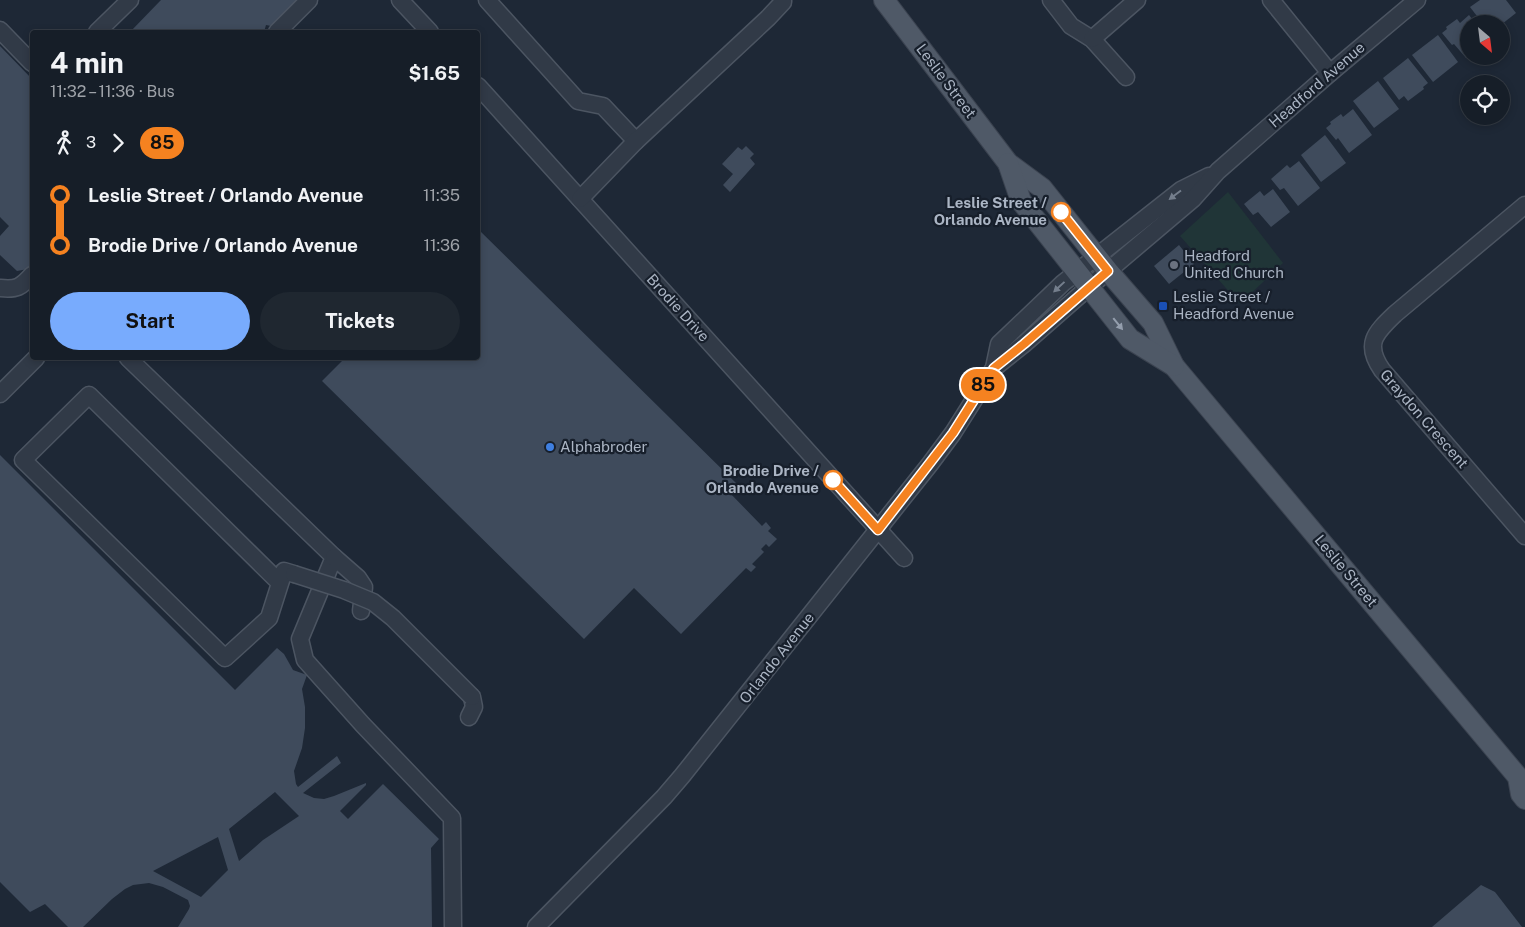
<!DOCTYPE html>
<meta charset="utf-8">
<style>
body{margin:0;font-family:"Public Sans",sans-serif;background:#1f2730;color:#f1f3f6;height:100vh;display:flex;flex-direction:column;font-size:19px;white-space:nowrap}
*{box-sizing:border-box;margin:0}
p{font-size:16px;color:#9ea2a8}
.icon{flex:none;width:28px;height:28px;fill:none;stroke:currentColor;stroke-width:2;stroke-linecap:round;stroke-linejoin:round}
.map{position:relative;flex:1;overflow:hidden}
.side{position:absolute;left:30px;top:30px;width:450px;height:330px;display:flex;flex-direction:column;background:#161e28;border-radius:5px;box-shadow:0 2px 8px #0003,0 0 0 1px #353c45}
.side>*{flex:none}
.badge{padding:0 10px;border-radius:16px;font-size:18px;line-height:32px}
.needle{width:32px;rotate:152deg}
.controls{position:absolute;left:1460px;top:15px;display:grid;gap:10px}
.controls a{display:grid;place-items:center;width:50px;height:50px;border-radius:50%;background:#161e28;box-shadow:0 2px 8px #0003,0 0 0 1px #353c45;font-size:25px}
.map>.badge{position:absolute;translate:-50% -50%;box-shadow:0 0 0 2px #fff}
.legs{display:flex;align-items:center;gap:8px;height:55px;padding:0 20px;font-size:16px}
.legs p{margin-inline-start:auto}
.summary{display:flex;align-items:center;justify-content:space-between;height:85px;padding:0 20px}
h1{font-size:28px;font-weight:700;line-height:38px}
.action{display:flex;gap:10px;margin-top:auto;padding:10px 20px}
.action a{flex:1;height:58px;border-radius:30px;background:#78abfd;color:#111;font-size:20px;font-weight:700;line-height:58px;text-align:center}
.action a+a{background:#1f2730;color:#f1f3f6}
ul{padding:0 20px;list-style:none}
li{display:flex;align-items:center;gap:18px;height:50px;font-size:19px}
li i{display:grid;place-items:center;width:8px;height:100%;margin:0 6px;background:currentColor}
li i::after{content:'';width:12px;height:12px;margin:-6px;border:4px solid;border-radius:50%;background:#161e28}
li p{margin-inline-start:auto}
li:first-child i{background:linear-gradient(#0000 50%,currentColor 0)}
li:last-child i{background:linear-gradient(currentColor 50%,#0000 0)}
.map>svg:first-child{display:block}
</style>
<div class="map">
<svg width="1525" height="927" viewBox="0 0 1525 927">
<rect width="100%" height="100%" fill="#1e2836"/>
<path fill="#203537" d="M1228 192 1283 263 1240 304 1180 236Z"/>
<g fill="#3f4b5c" fill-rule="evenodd">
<path d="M161 0H303L276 27 266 25 264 32H130Z"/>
<path d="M1480 0H1506L1516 13 1502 24H1483L1470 7Z"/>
<path d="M1469 15 1476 24H1469V56L1466 58 1454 44 1452 45 1442 33 1447 29 1446 27 1457 19 1460 23Z"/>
<path d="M1438 35 1458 62 1433 82 1412 55Z"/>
<path d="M0 46 32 79V264L28 269 17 271 0 255V236L9 226 0 217Z"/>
<path d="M1408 58 1428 83 1423 87 1424 89 1408 101 1404 96 1399 100 1383 78Z"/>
<path d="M1378 81 1399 109 1374 128 1353 101Z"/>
<path d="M1353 109 1372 135 1349 153 1338 138 1336 140 1326 128 1331 124 1330 122 1341 114 1343 117Z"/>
<path d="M1325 135 1346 163 1321 182 1301 155Z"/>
<path d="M746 146 754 154 750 158 755 164 730 192 723 185 733 174 722 164 738 147 742 150Z"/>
<path d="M1299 161 1320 188 1298 206 1284 188 1280 190 1271 179 1287 165 1290 168Z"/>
<path d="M1273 189 1290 212 1271 227 1258 212 1253 215 1244 204 1260 191 1264 196Z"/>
<path d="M478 229 736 483 728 491 762 526 766 522 771 528 768 531 777 539 769 547 766 544 761 549 764 552 752 564 756 567 751 572 746 568 681 634 634 588 584 639 322 381 345 358H478Z"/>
<path d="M1179 245 1194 264 1169 284 1154 266Z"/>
<path d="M0 455 235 690 277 648 284 654 293 670 307 675 302 689 305 707V728L302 748 294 771 296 784 298 787 337 756 341 763 303 793 314 798 324 799 334 796 366 783V785L340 811 348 819 383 784 439 839 431 848 432 927H178L189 909 190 906 188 900 163 887 149 883 133 885 125 889 112 899 83 927H68L45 904 30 912 0 882ZM275 792 299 816 263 840 239 861 229 829ZM218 837 228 870 201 897 153 871Z"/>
<path d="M1481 885 1495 892 1522 927H1432Z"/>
</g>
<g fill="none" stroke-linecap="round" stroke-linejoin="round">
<g stroke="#4c5562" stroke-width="19">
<g id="minor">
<path d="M400 0 430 32"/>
<path d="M487 0 578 101 603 106 636 141"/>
<path d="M1051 0 1071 26 1092 39 1126 77"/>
<path d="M1271 0 1330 73"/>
<path d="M0 30 32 63"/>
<path d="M97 32 130 0"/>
<path d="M277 32 309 0"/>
<path d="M1092 39 1137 0"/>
<path d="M478 86 904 558"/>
<path d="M580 199 636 141 768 18 783 2V0"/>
<path d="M1525 205 1395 314C1375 333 1364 344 1382 370L1525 536"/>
<path d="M0 288C17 290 21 287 32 275"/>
<path d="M128 358 334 557 300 639 305 660 363 725 452 818 453 927"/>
<path d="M994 368 999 344 1063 283 1181 190 1209 176"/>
<path d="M0 394 36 358"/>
<path d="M334 557 358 578 364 587 361 611"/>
<path d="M280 583 89 395 23 460 225 658 269 618 284 571 294 574"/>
<path d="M469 717 474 707 472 697"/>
<path d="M536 927 664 797 682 776 930 464 953 433 994 368 1024 344 1089 287 1193 199 1218 171 1330 73 1417 0"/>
</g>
</g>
<g stroke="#3b4350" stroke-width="22">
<g id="major">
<path d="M884 0 1008 163 1042 188 1108 271 1153 323 1174 366 1518 777 1521 794 1525 799"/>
<path d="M1008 163 1021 201 1130 339 1174 366"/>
</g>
</g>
<use href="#minor" stroke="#313a47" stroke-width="16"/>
<use href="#major" stroke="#4f5967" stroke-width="20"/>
<g stroke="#4c5562" stroke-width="19" stroke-linecap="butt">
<path id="minor-bridge" d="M294 574 344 590 373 602 393 618 472 697"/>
</g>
<use href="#minor-bridge" stroke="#313a47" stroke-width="16"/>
</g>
<defs><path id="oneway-solid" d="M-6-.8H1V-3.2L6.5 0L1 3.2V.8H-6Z" transform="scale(1.25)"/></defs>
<g fill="#747e8c">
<use href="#oneway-solid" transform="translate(1175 195) rotate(143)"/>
<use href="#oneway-solid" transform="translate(1059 287) rotate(137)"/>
</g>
<use fill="#949ead" href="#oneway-solid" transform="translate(1118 324) rotate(51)"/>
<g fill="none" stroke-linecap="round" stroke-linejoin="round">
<g stroke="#fff" stroke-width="11">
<path id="line-1" d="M833 480 878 530 953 433 994 368 1024 344 1108 271 1061 212"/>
</g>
<use href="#line-1" stroke="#f58220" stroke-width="8"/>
</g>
<g fill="#fff" stroke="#f58220" stroke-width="2.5">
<circle cx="1061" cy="212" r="9"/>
<circle cx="833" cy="480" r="9"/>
</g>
<circle fill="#6b7280" stroke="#171f2b" stroke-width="2" cx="1174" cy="265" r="5"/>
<rect fill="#1a4fb4" stroke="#171f2b" stroke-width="2" x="1158" y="301" width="10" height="10" rx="2.5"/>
<circle fill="#3f7fe0" stroke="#171f2b" stroke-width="2" cx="550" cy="447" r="5"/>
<g text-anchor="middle" stroke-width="4.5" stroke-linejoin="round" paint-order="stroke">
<g font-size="15" fill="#abb5c4" stroke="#171f2b">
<text transform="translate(946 81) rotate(53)" y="5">Leslie Street</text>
<text transform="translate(1317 85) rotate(-41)" y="5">Headford Avenue</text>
<text transform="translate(678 308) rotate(48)" y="5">Brodie Drive</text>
<text transform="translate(1424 419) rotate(49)" y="5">Graydon Crescent</text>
<text transform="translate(1346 571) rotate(50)" y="5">Leslie Street</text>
<text transform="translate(777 658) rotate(-52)" y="5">Orlando Avenue</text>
</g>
<g font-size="15" font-weight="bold" fill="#abb5c4" stroke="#171f2b" text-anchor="end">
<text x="1047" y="208">Leslie Street /<tspan x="1047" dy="17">Orlando Avenue</tspan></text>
<text x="819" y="476">Brodie Drive /<tspan x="819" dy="17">Orlando Avenue</tspan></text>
</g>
<g font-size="15" fill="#abb5c4" stroke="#171f2b" text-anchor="start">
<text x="1184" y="261">Headford<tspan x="1184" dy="17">United Church</tspan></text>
<text x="1173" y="302">Leslie Street /<tspan x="1173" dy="17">Headford Avenue</tspan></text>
<text x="560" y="452">Alphabroder</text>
</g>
</g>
</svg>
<div class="controls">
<a><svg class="needle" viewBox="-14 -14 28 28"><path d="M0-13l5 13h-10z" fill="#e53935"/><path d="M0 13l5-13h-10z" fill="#9ea2a8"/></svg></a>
<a><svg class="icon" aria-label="locate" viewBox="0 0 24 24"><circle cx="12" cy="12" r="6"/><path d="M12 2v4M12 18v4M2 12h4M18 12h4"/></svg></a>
</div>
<b class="badge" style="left:983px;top:385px;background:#f58220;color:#111">85</b>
<section class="side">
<div class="summary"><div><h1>4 min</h1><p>11:32 – 11:36 · Bus</p></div><b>$1.65</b></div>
<div class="legs"><svg class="icon" aria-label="walk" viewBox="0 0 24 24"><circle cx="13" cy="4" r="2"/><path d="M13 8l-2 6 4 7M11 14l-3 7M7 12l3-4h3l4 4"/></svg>3<svg class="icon" aria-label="forward" viewBox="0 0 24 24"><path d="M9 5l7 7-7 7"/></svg><b class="badge" style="background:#f58220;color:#111">85</b></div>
<ul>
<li><i style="color:#f58220"></i><b>Leslie Street / Orlando Avenue</b><p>11:35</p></li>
<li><i style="color:#f58220"></i><b>Brodie Drive / Orlando Avenue</b><p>11:36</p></li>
</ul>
<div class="action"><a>Start</a><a>Tickets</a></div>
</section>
</div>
